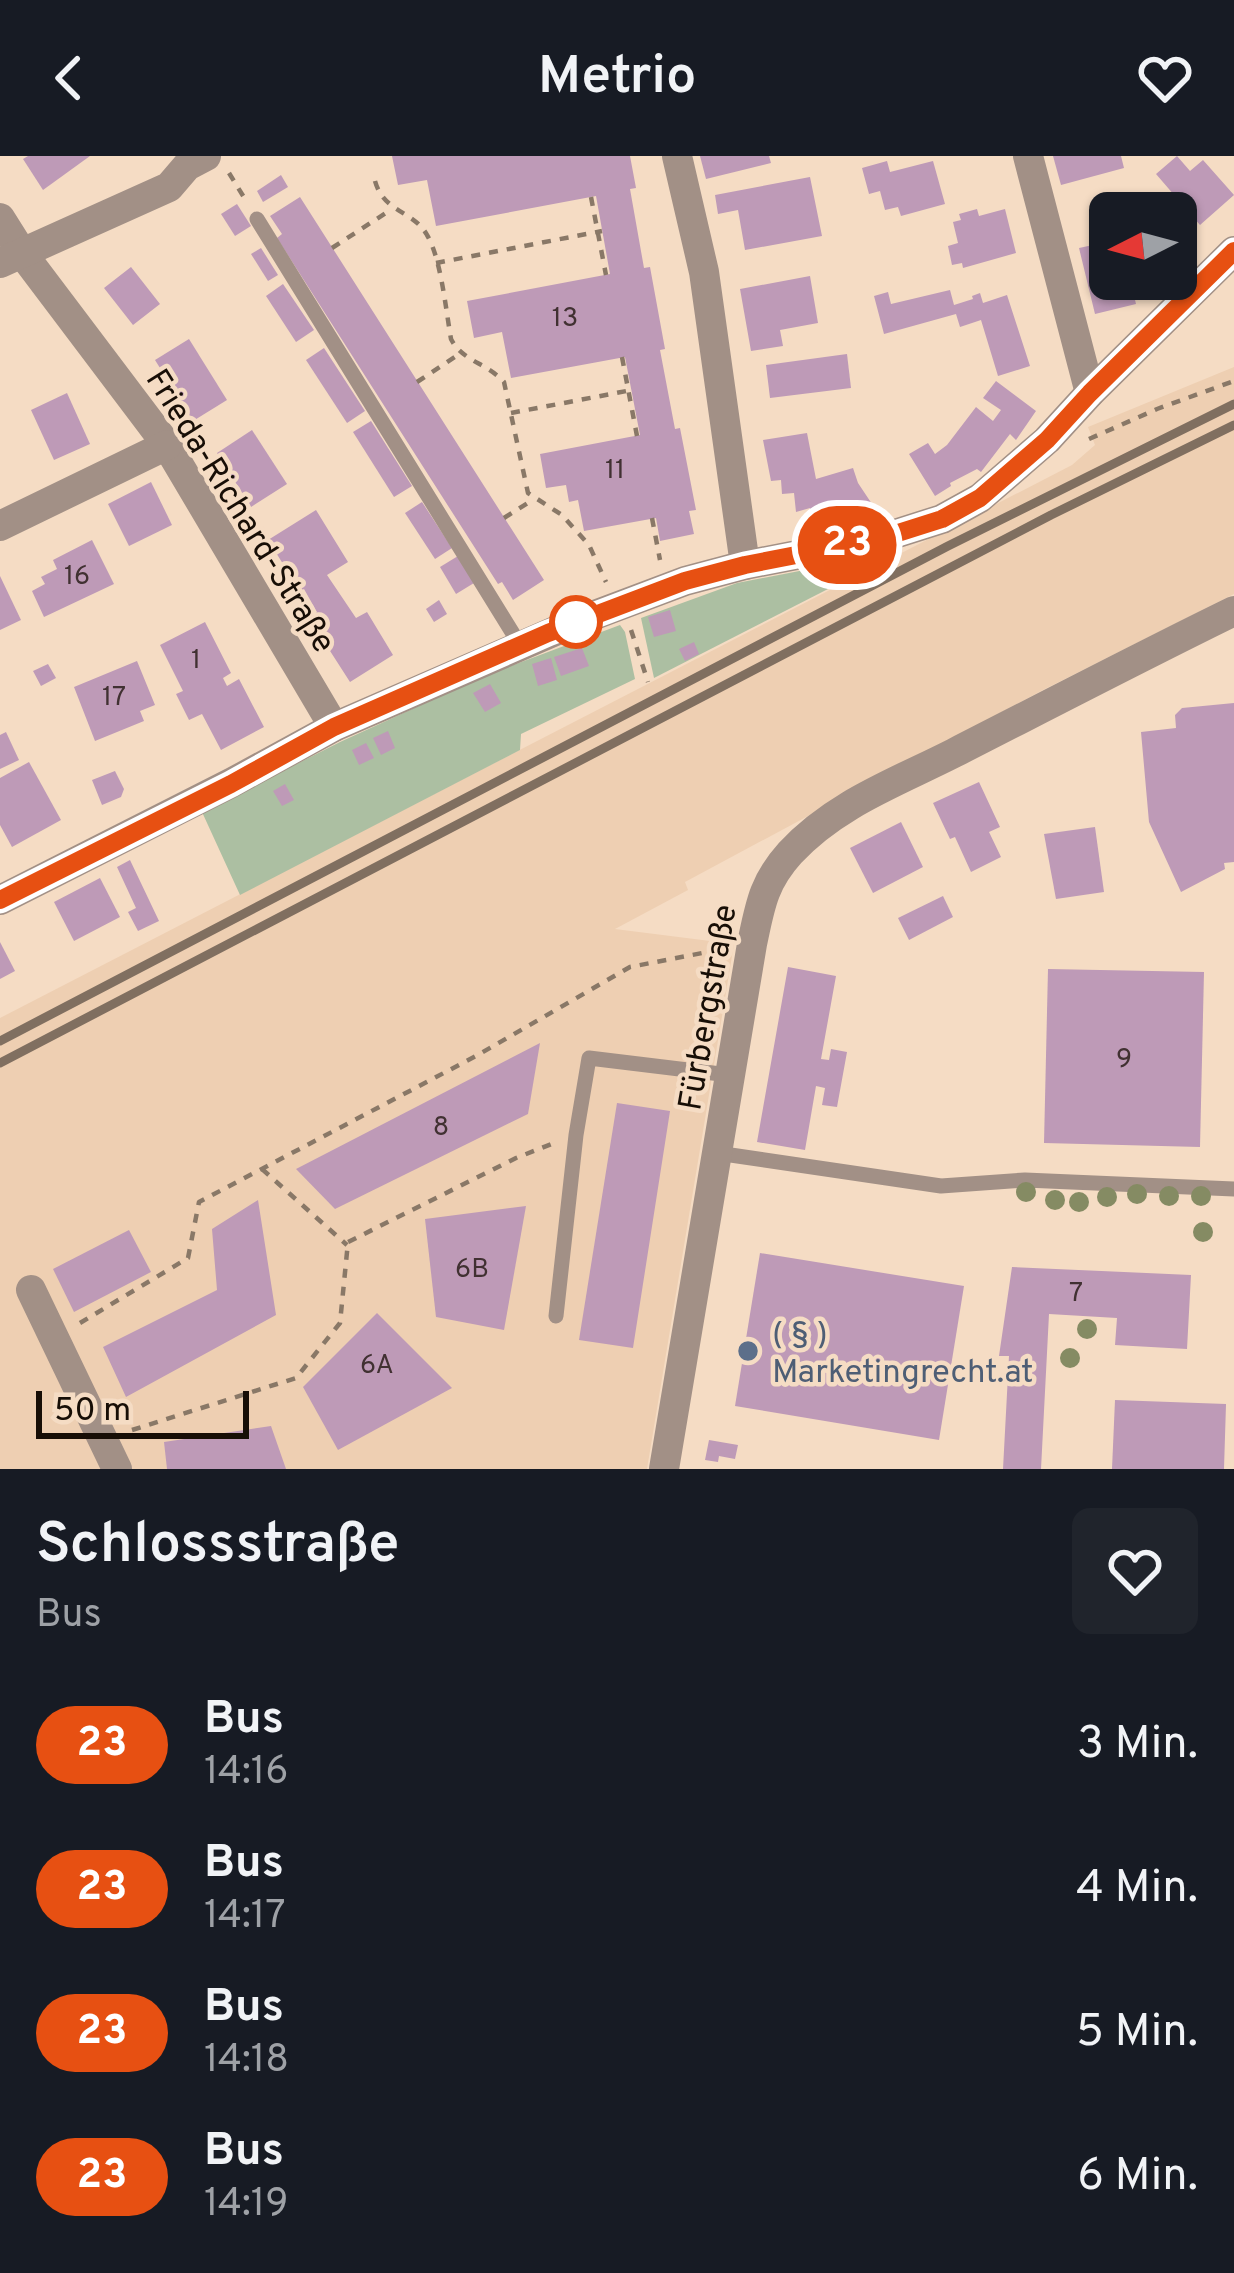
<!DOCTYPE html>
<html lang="de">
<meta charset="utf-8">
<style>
body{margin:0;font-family:Overpass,sans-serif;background:#20242c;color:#f1f3f6;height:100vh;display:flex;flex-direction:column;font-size:45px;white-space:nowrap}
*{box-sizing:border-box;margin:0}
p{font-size:39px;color:#9ea1a6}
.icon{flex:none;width:66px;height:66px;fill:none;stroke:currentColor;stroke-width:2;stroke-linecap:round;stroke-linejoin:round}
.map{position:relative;height:1313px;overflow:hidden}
.drawer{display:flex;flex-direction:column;background:#171b24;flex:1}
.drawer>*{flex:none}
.badge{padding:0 24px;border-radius:39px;font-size:42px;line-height:78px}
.needle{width:78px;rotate:264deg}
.controls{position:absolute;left:1089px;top:36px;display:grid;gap:24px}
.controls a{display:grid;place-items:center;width:108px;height:108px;border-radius:18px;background:#171b24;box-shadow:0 3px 9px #0004;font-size:60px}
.scale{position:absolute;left:36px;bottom:30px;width:213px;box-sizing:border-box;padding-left:12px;border:6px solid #170e06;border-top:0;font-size:33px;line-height:42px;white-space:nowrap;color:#170e06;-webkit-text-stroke:9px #f5dcc4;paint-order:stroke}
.map>.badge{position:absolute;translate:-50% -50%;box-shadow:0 0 0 6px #fff}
.round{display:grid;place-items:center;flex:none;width:126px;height:126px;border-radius:18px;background:#20242c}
.headline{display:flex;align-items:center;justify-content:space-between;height:204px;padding:0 36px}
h1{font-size:57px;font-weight:600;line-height:90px}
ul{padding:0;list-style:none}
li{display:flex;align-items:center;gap:36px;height:144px;padding:0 36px}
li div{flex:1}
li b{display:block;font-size:45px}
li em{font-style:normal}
li .badge{min-width:132px;font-weight:700;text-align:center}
header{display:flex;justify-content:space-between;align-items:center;height:156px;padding:0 36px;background:#171b24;font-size:54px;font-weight:600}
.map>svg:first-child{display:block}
</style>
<header><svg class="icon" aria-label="back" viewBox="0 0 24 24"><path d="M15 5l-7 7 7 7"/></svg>Metrio<svg class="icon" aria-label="heart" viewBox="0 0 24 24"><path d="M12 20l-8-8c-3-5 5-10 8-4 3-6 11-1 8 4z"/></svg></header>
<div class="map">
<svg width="1234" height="1313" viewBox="0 0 1234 1313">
<rect width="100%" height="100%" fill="#f5dcc4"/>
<path fill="#eecfb2" d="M1234 211V438L1041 535 685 726 688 734 615 773 734 788 647 1313H0V862L1072 309 1095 289 1088 271Z"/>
<g fill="#acbfa2">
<path d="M820 411 828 433 654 522 641 462 737 427Z"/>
<path d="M620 469 625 476 635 523 521 578 520 594 240 739 202 656 340 586 489 518Z"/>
</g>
<g fill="#be9ab7">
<path d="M28 0H90L43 34 23 3Z"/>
<path d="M392 0H630L636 32 630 33 644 112 650 111 665 193 660 194 675 273 680 272 696 354 689 355 694 378 660 385 656 362 584 375 578 344 569 346 566 329 546 332 540 298 640 279 625 201 511 222 502 176 474 182 467 145 610 118 596 40 436 70 427 24 398 29Z"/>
<path d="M700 0H769L771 7 706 23Z"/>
<path d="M1053 0H1121L1124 12 1061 29Z"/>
<path d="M1177 0 1190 15 1203 4 1234 39 1200 69 1156 18Z"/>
<path d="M887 5 890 16 933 5 945 48 901 60 898 51 885 54 880 35 869 38 862 12Z"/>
<path d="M281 19 288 31 263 46 257 35Z"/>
<path d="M810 21 822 80 745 94 738 54 718 58 715 39Z"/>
<path d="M300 41 544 424 513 444 502 426 498 428 277 82 282 78 270 60Z"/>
<path d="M237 48 251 70 235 80 221 58Z"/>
<path d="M977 53 979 60 1005 53 1016 97 963 112 962 107 952 109 948 90 958 87 953 66 961 64 959 58Z"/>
<path d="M1110 66V123H1130L1136 148 1095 158 1079 92 1093 89 1089 71Z"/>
<path d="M261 92 278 119 268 125 251 98Z"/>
<path d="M131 111 160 148 133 169 104 132Z"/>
<path d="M810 120 818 167 780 174 783 190 751 195 740 133Z"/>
<path d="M283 128 314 174 296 186 266 140Z"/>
<path d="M950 134 954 149 973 143 972 140 980 137 983 147 1007 139 1030 210 998 220 981 164 960 171 956 158 884 178 874 140 888 136 891 148Z"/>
<path d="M189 183 227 244 193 265 155 204Z"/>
<path d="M324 192 365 255 347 267 306 204Z"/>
<path d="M847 198 851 232 770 242 766 209Z"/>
<path d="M996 225 1036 255 1016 284 1010 278 981 316 977 313 950 327 951 330 935 340 909 298 928 287 935 298 947 289 976 251 993 265 1001 254 983 242Z"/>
<path d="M67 237 90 288 54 304 31 254Z"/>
<path d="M371 265 412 330 394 341 353 276Z"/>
<path d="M252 274 287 328 251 351 217 297Z"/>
<path d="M807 277 816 323 853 312 858 327 872 348 844 365 840 358 814 367 810 352 796 356 794 337 782 338 781 324 771 325 763 284Z"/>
<path d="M151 326 172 369 129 390 108 348Z"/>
<path d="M422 346 452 392 435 403 405 357Z"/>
<path d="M316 354 348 406 327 419 356 462 367 456 393 499 350 526 323 484 328 481 314 459 317 456 304 433 300 435 268 384Z"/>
<path d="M92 384 114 428 44 461 32 435 45 428 41 421 57 413 53 404Z"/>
<path d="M458 400 474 427 456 438 440 411Z"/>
<path d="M0 420 21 464 0 474Z"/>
<path d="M439 444 447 458 434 466 426 453Z"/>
<path d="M670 454 676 475 654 481 648 461Z"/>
<path d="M205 466 231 517 223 522 227 530 239 523 264 571 221 594 202 558 189 564 176 538 183 535 160 489Z"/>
<path d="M694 486 699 498 685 505 679 493Z"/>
<path d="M582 492 589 510 561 520 554 501Z"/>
<path d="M551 502 557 524 538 530 532 508Z"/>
<path d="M137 505 155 549 140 555 144 565 95 585 74 531Z"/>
<path d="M48 508 56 522 41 530 33 515Z"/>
<path d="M490 528 501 547 485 556 473 537Z"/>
<path d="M1234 547V706L1224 707 1225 713 1181 736 1149 666 1141 576 1176 572 1175 559 1182 552Z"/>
<path d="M388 575 395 592 381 599 373 582Z"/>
<path d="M6 576 19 604 0 613V579Z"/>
<path d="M366 587 374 602 359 609 352 594Z"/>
<path d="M29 606 61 664 12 691 0 669V622Z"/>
<path d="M115 615 124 633 121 641 102 649 92 624Z"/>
<path d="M979 626 1000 671 989 676 1001 701 971 716 955 681 950 683 933 647Z"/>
<path d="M285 628 294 644 282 650 273 635Z"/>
<path d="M901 666 923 711 873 737 850 692Z"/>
<path d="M1095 671 1104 736 1056 743 1044 678Z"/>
<path d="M130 704 159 765 138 775 128 756 136 752 117 711Z"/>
<path d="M100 722 120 761 74 785 54 746Z"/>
<path d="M943 740 953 761 909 784 898 762Z"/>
<path d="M0 786 15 815 0 823Z"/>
<path d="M788 811 836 820 821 903 829 904 831 893 847 896 837 951 822 949 825 932 816 930 805 994 757 986Z"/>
<path d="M1048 813 1204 816 1200 991 1044 987Z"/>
<path d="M540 887 528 958 335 1053 296 1013Z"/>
<path d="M617 947 670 955 633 1192 579 1184Z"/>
<path d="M258 1044 276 1159 126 1241 103 1191 217 1134 212 1073Z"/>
<path d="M526 1050 504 1174 436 1161 425 1063Z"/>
<path d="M129 1074 151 1116 74 1156 53 1113Z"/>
<path d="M760 1097 964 1130 939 1284 735 1250Z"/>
<path d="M1012 1111 1191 1119 1187 1193 1115 1189 1117 1162 1049 1158 1041 1313H1003L1009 1200H999Z"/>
<path d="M377 1157 452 1232 338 1294 303 1231Z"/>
<path d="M1115 1244 1226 1248 1224 1313H1112Z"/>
<path d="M271 1270 286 1313H167L164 1286Z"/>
<path d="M709 1284 738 1289 735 1303 719 1300 718 1306 705 1304Z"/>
</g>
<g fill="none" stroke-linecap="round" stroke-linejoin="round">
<g stroke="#897867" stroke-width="4.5" stroke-dasharray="9 9" stroke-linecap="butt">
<path d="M229 17 245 43"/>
<path d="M375 25C384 57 413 54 427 79 441 102 446 155 451 183 462 205 487 207 504 226L528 337 562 359 589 389 606 426"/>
<path d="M591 41 606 119"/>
<path d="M332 92 392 53"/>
<path d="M436 107 602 75"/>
<path d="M622 201 637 280"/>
<path d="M417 226 461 197"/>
<path d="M511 257 632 234"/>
<path d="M1089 283 1157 253 1234 225"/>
<path d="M504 362 534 343"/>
<path d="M652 362 660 404"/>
<path d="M631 474 648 526"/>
<path d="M262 1013 347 1089"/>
<path d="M80 1167 188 1102 199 1046 476 900 630 811 723 793"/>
<path d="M132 1274 296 1222 340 1167 348 1086 516 1002 554 987"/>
</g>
<g stroke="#a29086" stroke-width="15">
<path d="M257 63 520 489"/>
<path d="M717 997 941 1030 1025 1024 1234 1033"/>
<path d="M556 1160 576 979 589 902 729 919"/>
</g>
<g stroke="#a29086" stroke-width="30">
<path d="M677 0 704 116 745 409"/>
<path d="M1028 0 1090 237"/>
<path d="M0 62 22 97 167 289 334 571"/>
<path d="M0 107 169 31 187 10 206 0"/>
<path d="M0 370 167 289"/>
<path d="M0 744 231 627 334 571 576 466 685 425 745 409 879 383 942 363 980 342 1047 284 1090 237 1234 95"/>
<path d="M31 1134 117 1313"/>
<path d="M664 1313 752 788C760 750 763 727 790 697 835 648 897 626 954 597 1048 549 1140 501 1234 455"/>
</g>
<g stroke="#806f60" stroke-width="9">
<path d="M0 885 948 390 1234 248"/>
<path d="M0 907 1051 359 1234 269"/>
</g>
</g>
<g fill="#858b63">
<circle cx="1026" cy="1036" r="10"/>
<circle cx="1137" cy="1038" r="10"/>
<circle cx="1169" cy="1040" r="10"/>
<circle cx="1201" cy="1040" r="10"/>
<circle cx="1107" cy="1041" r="10"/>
<circle cx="1055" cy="1044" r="10"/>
<circle cx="1079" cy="1046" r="10"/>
<circle cx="1203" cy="1076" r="10"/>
<circle cx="1087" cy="1173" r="10"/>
<circle cx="1070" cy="1202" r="10"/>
</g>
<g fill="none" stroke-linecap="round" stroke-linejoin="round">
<g stroke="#fff" stroke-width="27">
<path id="line" d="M0 744 231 628 334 571 548 477 685 425 745 409 879 383 942 363 980 342 1047 284 1090 237 1234 95"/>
</g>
<use href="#line" stroke="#e75012" stroke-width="18"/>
</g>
<circle fill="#fff" stroke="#e75012" stroke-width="6" cx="576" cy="466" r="24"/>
<circle fill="#5c6f8a" stroke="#f5dcc4" stroke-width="4.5" cx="748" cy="1195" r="12"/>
<g text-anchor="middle" stroke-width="9" stroke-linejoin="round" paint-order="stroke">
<g font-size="27" fill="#413132">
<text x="565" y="170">13</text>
<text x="615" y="322">11</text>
<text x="77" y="428">16</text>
<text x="196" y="512">1</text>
<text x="114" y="549">17</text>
<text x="1124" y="911">9</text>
<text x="441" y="979">8</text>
<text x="472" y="1121">6B</text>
<text x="1076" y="1145">7</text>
<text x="377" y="1217">6A</text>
</g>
<g font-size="33" fill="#170e06" stroke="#f5dcc4">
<text transform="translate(242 354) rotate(58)" y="12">Frieda-Richard-Straße</text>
<text transform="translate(706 851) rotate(-80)" y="12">Fürbergstraße</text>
</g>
<g font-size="33" fill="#4e5e75" stroke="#f5dcc4" text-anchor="start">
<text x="772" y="1188">( § )<tspan x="772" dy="38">Marketingrecht.at</tspan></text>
</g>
</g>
</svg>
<div class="controls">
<a><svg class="needle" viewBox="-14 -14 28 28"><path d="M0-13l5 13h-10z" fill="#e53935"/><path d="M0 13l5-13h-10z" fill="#9ea1a6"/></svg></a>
</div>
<div class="scale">50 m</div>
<b class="badge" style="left:847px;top:389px;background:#e75012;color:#fff">23</b>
</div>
<section class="drawer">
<div class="headline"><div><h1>Schlossstraße</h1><p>Bus</p></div><a class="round"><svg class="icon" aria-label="heart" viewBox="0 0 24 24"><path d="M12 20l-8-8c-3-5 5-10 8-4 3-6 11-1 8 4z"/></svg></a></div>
<ul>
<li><span class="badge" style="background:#e75012;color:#fff">23</span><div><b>Bus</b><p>14:16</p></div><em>3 Min.</em></li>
<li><span class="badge" style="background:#e75012;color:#fff">23</span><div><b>Bus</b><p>14:17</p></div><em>4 Min.</em></li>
<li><span class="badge" style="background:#e75012;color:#fff">23</span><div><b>Bus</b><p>14:18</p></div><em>5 Min.</em></li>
<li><span class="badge" style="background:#e75012;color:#fff">23</span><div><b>Bus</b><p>14:19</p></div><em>6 Min.</em></li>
</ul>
</section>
